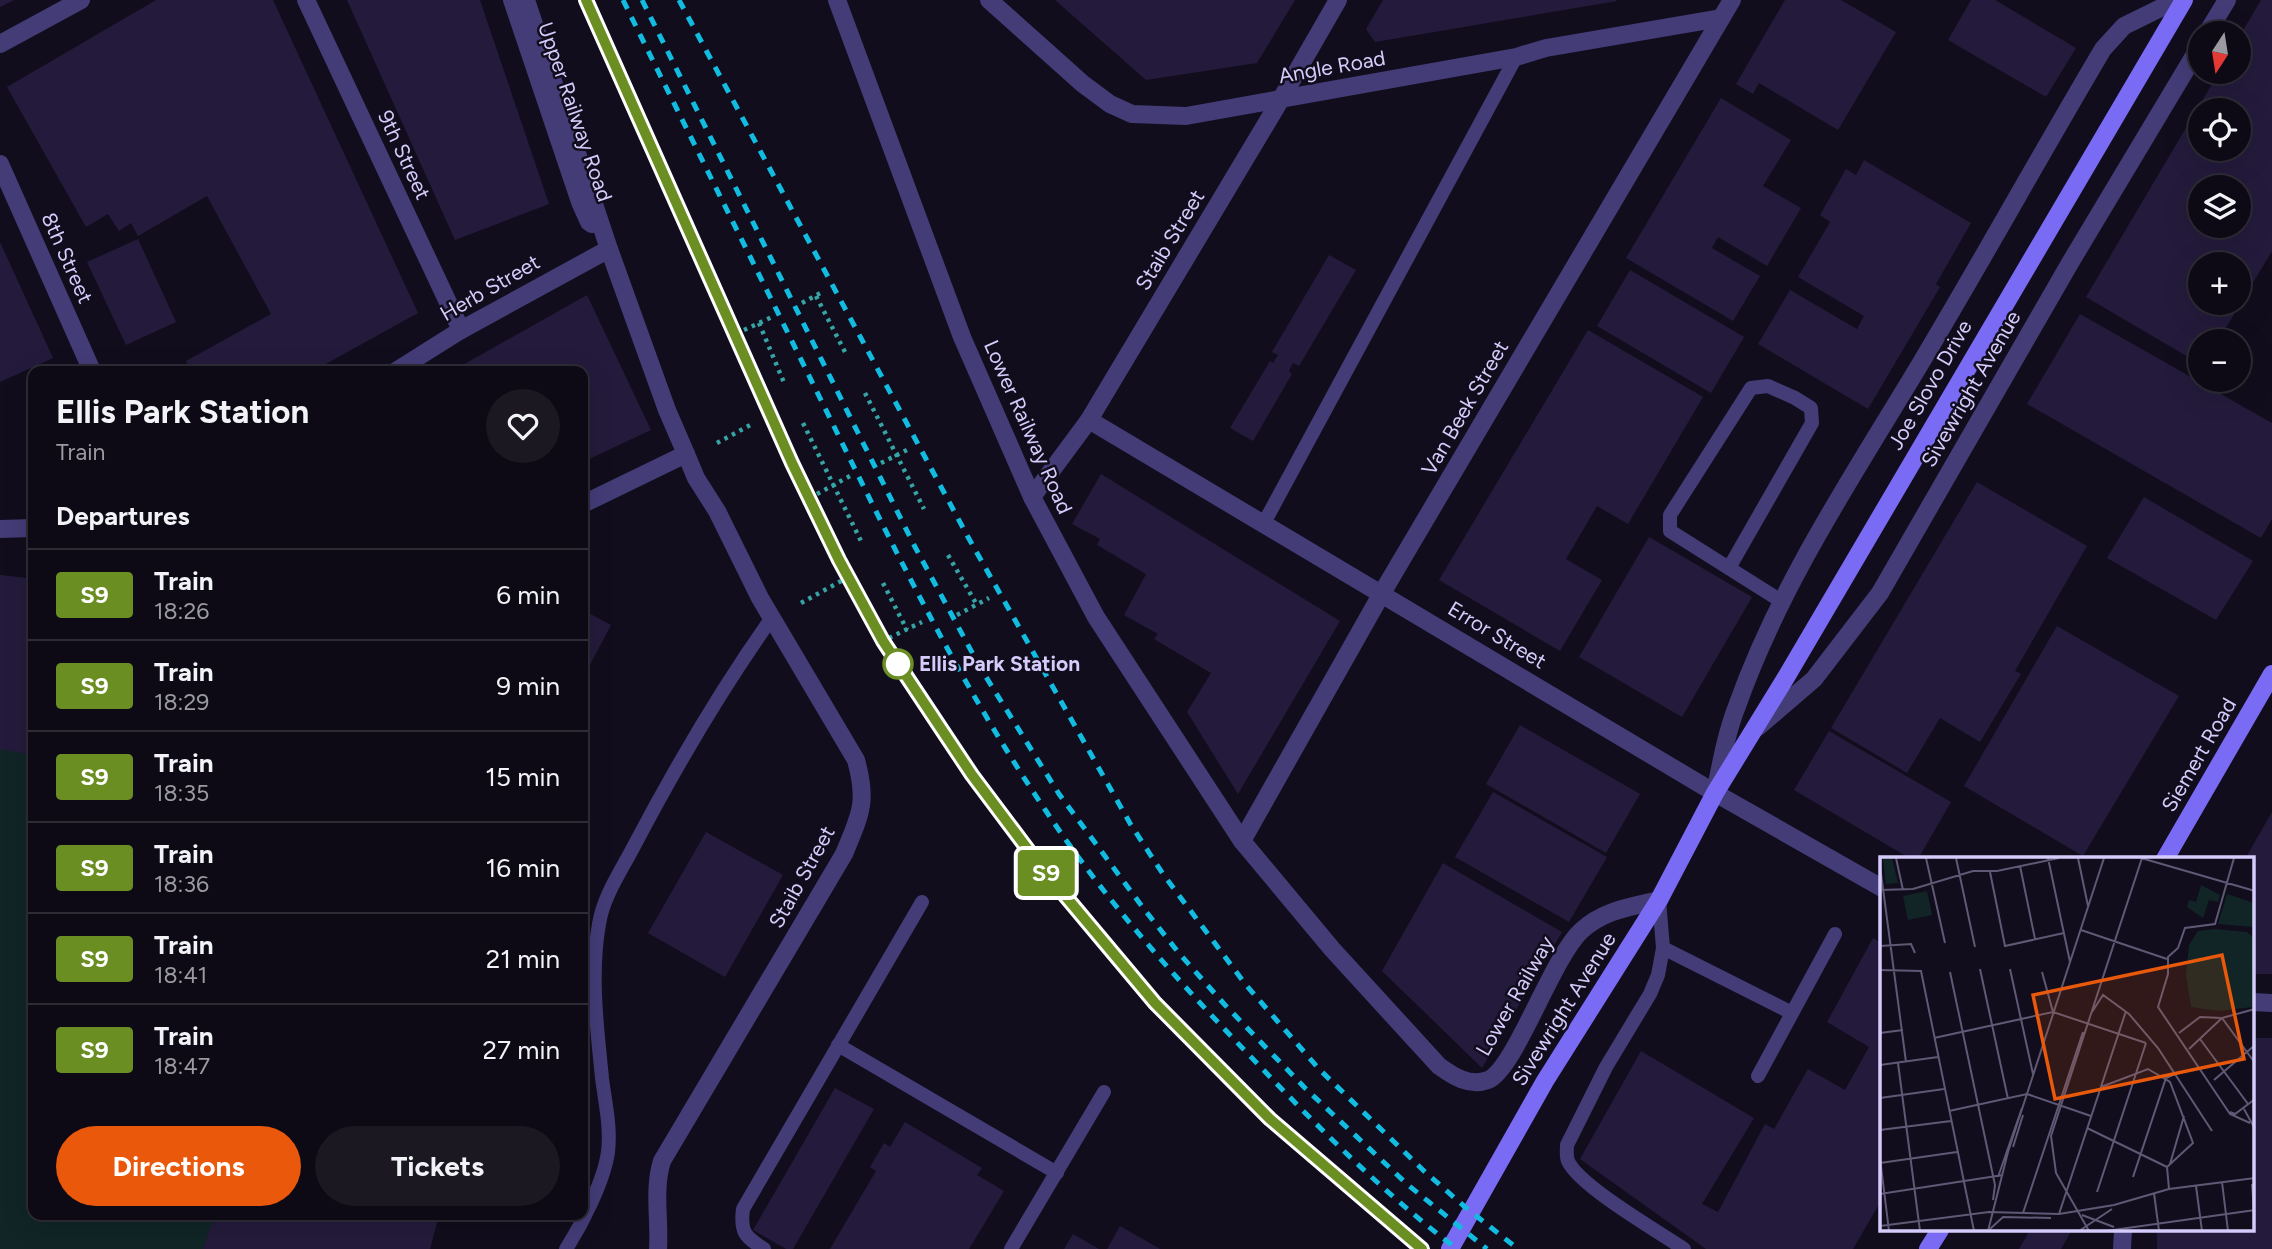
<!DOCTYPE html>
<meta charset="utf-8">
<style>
body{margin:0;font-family:Figtree,sans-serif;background:#1b1822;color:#f1f3f6;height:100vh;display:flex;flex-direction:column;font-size:26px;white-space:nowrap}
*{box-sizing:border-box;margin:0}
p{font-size:23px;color:#9a9aa0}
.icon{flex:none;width:38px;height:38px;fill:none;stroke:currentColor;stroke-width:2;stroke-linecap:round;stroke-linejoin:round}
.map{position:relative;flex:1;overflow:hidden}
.details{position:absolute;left:28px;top:366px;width:560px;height:854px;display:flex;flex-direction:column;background:#0d0a15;border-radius:14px;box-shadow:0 7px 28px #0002,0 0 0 2px #2d2b34}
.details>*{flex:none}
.badge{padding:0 14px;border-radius:5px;font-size:24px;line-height:46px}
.needle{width:46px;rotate:192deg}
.controls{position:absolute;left:2188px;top:21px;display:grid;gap:14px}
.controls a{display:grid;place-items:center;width:63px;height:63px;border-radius:50%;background:#0d0a15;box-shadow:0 7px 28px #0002,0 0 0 2px #2d2b34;font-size:35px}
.map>.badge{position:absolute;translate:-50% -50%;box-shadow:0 0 0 4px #fff}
h2{padding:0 28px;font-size:26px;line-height:63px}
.round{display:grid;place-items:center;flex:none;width:74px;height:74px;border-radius:37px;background:#1b1822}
.summary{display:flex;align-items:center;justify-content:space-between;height:119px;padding:0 28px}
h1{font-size:33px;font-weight:700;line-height:52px}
.cta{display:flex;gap:14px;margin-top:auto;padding:14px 28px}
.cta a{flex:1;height:80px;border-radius:42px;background:#ea580c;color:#fff;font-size:28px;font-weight:700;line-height:80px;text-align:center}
.cta a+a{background:#1b1822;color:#f1f3f6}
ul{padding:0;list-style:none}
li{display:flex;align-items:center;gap:21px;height:91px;padding:0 28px;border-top:2px solid #2d2b34}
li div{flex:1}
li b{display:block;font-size:26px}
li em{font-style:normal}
li .badge{min-width:77px;font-weight:700;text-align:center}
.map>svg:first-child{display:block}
</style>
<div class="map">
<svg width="2272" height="1249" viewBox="0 0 2272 1249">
<rect width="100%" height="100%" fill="#110d1c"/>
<path fill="#112526" d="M0 575 33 579V1214L439 1215 430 1249H0Z"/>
<g fill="#241b3c" fill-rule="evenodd">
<path d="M0 0H14L0 7Z"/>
<path d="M156 0H273L418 313 313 371H191L186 361 271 314 207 196 138 236 131 223 119 231 108 214 86 227 7 87Z"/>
<path d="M347 0H480L549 204 455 240Z"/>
<path d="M1055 0H1295L1257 63 1146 80Z"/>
<path d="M1383 0H1616L1617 1 1375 42 1366 29Z"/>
<path d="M1785 0H1841L1896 32 1838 130 1759 83 1753 94 1736 84Z"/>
<path d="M1971 0H1995L2076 48 2046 97 1948 40Z"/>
<path d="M2261 0H2272V251L2218 341H2200V364L2086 297 2219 72H2238V39ZM2200 110H2238V149H2200ZM2200 187H2238V226H2200ZM2200 264H2238V303H2200Z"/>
<path d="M1721 98 1791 140 1763 186 1801 208 1767 266 1718 237 1712 248 1760 276 1733 321 1626 258Z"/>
<path d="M1864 160 1971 223 1936 284 1940 287 1868 409 1758 344 1790 290 1857 329 1864 316 1798 277 1830 222 1820 215 1846 169 1856 175Z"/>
<path d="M138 239 176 322 126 345 87 262Z"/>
<path d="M0 242 53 358 0 382Z"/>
<path d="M1329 255 1356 270 1299 366 1293 363 1289 371 1292 374 1253 441 1230 428 1270 361 1273 363 1278 355 1272 352Z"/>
<path d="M1630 270 1744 337 1711 393 1597 326Z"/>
<path d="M587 295 651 430 583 462V371H452Z"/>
<path d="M2080 314 2272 423V519L2261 538 2027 404Z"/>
<path d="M1588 330 1703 397 1628 524 1597 506 1566 559 1602 580 1560 651 1439 580Z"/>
<path d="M1101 474 1340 621 1238 794 1187 712 1211 673 1154 639 1158 634 1124 615 1146 574 1097 545 1100 539 1072 524Z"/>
<path d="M1977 482 2087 546 2015 671 2021 674 1980 742 1940 718 1907 773 1831 728Z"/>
<path d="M2144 497 2253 561 2216 620 2107 558Z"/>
<path d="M1649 537 1752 597 1682 717 1579 657Z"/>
<path d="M0 575 33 579V755L0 749Z"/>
<path d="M583 610 611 625 583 678Z"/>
<path d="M2057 626 2179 696 2083 856 1964 786Z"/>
<path d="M1520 725 1640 794 1606 853 1486 784Z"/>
<path d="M1829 731 1951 802 1918 859H1911L1794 790Z"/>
<path d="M1493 792 1607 857 1569 922 1455 857Z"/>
<path d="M2272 812V974H2253V859H2245Z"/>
<path d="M706 832 783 875 725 977 648 933Z"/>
<path d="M1443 863 1562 932 1482 1068 1382 971Z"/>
<path d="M1873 938 1882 943V1199L1853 1249H1706L1580 1159 1641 1051 1754 1118 1702 1204 1718 1212 1765 1124 1774 1129 1808 1069 1845 1090 1869 1047 1827 1022Z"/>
<path d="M2253 1038H2272V1249H2157V1230H2253Z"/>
<path d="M835 1088 874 1109 793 1249H786L753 1230Z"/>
<path d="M905 1122 982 1168 977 1175 1004 1191 969 1249H830L876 1171 870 1167 884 1143 890 1147Z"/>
<path d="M215 1214H439L430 1249H203Z"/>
<path d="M1120 1226 1160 1249H1107Z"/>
<path d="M2030 1230H2072L2061 1249H2019Z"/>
<path d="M1073 1234 1099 1249H1064Z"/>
</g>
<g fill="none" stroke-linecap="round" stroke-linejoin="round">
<g stroke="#36a3a5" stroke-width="4.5" stroke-dasharray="3.5 5" stroke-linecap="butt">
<path d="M816 296 845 352"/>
<path d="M802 303 824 291"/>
<path d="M759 323 785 385"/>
<path d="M744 330 772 317"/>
<path d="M865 393 924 509"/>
<path d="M803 423 861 541"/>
<path d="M717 443 754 423"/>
<path d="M881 463 909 449"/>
<path d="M817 494 850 476"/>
<path d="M948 555 977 605"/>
<path d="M883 583 907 630"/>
<path d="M801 603 843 580"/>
<path d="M957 615 989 598"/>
<path d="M889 638 922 622"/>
</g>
<g stroke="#433c77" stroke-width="14">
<path d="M1264 523 1516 57"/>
<path d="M1729 568 1812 423 1811 408 1795 398 1768 386 1751 388 1670 515V531L1781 601"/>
<path d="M1659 900 1663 948 1658 975 1650 994 1606 1067 1567 1145C1567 1150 1566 1156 1568 1161 1579 1186 1659 1232 1684 1249"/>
<path d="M1663 948 1792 1013"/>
<path d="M838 1045 1057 1173"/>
<path d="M1758 1076 1835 934"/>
<path d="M566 1249C582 1224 604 1181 608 1152 611 1127 605 1102 602 1078 597 1027 590 975 599 924 603 897 621 871 634 846 675 768 720 691 771 619"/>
<path d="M764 1249C745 1237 740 1232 743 1209L922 902"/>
<path d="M1011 1249 1104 1092"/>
</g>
<g stroke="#433c77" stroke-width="18">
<path d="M306 0 461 330"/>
<path d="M512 0 580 202 589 222 592 224"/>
<path d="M526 0 609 249 667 410 686 454 696 478 717 511 760 598 856 760C868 803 860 815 844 854L662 1161C653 1190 660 1219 658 1249"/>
<path d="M837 0 962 337 1032 497 1096 617 1242 841 1332 949 1439 1066C1453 1076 1469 1087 1488 1080 1515 1069 1552 958 1581 931 1603 910 1631 907 1659 900"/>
<path d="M989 0 1083 84 1110 104 1132 114 1186 116 1516 57 1546 48 1721 18"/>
<path d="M2207 33 2227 0"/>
<path d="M0 44 81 0"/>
<path d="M0 164 92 371"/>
<path d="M396 371 461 330 609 249"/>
<path d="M1089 420 1715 793C1721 764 1726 734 1737 706 1781 582 1855 473 1922 361 1984 257 2042 152 2103 49L2124 26 2177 0"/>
<path d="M1032 497 1089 420 1281 99 1338 0"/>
<path d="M583 504 686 454"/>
<path d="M0 529 33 528"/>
<path d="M1758 727 1814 679 1880 593 2070 263 2200 46"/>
<path d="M1242 841 1382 593 1732 0"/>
<path d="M2122 1249 2123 1230"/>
</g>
<g stroke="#433c77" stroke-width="18">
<path d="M1715 793 1882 888"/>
<path d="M2253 1002 2272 1003"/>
</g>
<g stroke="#796bf3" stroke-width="18">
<path d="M2165 859 2272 674"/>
<path d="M1450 1249 1545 1081 1659 900 1715 793 1785 679 2184 0"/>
<path d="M1928 1249 1940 1230"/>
</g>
<g stroke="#12bce1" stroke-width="5" stroke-dasharray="10 9" stroke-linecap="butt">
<path d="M586 0 792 463 848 577 883 641 972 775 1075 910 1155 1003 1270 1119 1422 1249"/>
<path d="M623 0C688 132 754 264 819 396 889 538 957 680 1046 811 1105 900 1177 980 1251 1057 1316 1125 1382 1192 1457 1249"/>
<path d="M642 0 914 545 981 669 1059 794 1144 909 1178 952 1225 1005 1305 1088 1408 1185 1487 1249"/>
<path d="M679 0 968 537 1131 825 1163 874 1246 985 1319 1069 1424 1171 1465 1207 1518 1249"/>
</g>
</g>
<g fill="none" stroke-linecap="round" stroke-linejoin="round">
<g stroke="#fff" stroke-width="16">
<path id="line" d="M586 0 792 463 839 560 883 641 942 730 972 775 1041 867 1155 1003 1270 1119 1422 1249"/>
</g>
<use href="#line" stroke="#6b8e23" stroke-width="10"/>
</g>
<circle fill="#fff" stroke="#6b8e23" stroke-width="3.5" cx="898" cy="664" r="14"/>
<g text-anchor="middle" stroke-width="5" stroke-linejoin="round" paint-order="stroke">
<g font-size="21" fill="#d5ccfb" stroke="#110d1c">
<text transform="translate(1332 67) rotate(-10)" y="7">Angle Road</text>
<text transform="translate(575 112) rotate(71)" y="7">Upper Railway Road</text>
<text transform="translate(404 155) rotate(65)" y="7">9th Street</text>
<text transform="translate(1170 240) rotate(-59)" y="7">Staib Street</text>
<text transform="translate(67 258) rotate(66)" y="7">8th Street</text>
<text transform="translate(490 288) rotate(-30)" y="7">Herb Street</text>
<text transform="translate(1930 385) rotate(-60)" y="7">Joe Slovo Drive</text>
<text transform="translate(1971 389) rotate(-60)" y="7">Sivewright Avenue</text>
<text transform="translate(1465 408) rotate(-60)" y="7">Van Beek Street</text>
<text transform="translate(1028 427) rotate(66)" y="7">Lower Railway Road</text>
<text transform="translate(1497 635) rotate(31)" y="7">Error Street</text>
<text transform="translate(2199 755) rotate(-60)" y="7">Siemert Road</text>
<text transform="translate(802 877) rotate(-61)" y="7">Staib Street</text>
<text transform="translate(1515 996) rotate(-60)" y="7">Lower Railway</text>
<text transform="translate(1564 1009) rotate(-58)" y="7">Sivewright Avenue</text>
</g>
<g font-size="21" font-weight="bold" fill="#d5ccfb" stroke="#110d1c" text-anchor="start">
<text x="919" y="671">Ellis Park Station</text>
</g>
</g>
<g transform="translate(1880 857)">
<rect width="374" height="374" fill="#110d1c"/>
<path d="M3 1H12L18 26 6 27ZM321 28 340 38 338 45 329 43 323 61 307 50 309 43 316 45ZM47 34 52 58 28 63 23 39ZM347 37 374 46V70L338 67ZM334 72 367 75 374 81 373 150 338 154 311 150 306 118 309 88 318 74Z" fill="#112526"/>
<path fill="none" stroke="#5f5975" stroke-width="2" d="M16 1 23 33M46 1 65 86M76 1 95 90M168 1 190 105M198 1 208 49M261 1 375 34M354 1 335 67 305 71 298 91 288 100V117L278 150 350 257 370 266M0 9 26 205M140 9 155 82M110 15 125 89 184 76M0 33 33 32 93 14H117L179 1M201 73 287 102M0 89 31 87 35 96M100 112 128 242M130 112 153 217M0 113 41 114 94 374M70 115 115 328 113 343M162 115 173 155M212 155 223 138 249 157 278 191 332 274M342 161 375 206M0 176 23 173M299 176 320 160 342 161 375 152M54 181 173 155 266 186M320 182 368 247M309 192 342 161M18 206 40 374M0 208 58 200M334 223 375 188M221 230 268 212 290 225 313 286 287 310M0 241 64 232M364 252 375 272M69 254 147 237 211 259M350 255 355 257 375 242M207 271 287 310M0 273 71 264M133 290 143 258M0 301 9 374M0 306 77 295M290 307 304 259M287 310 289 332M118 320 142 251M253 320 286 221 295 217M342 325 348 374M372 327 374 354M316 329 322 374M217 335 266 186M274 336 279 374M0 337 123 318M143 356 203 175M179 357 246 154M202 358 234 370M0 369 109 355 179 357 234 348 289 332 375 321M110 372 123 360 171 361M108 374 128 295 224 1M199 374 232 352M209 374 176 316 171 279 262 1M226 374 375 353"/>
<path fill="#e8590c" fill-opacity="0.15" stroke="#e8590c" stroke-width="3.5" d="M342 98 364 202 175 242 153 138Z"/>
<rect width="374" height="374" fill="none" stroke="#d5ccfb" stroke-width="3.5"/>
</g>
</svg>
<div class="controls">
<a><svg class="needle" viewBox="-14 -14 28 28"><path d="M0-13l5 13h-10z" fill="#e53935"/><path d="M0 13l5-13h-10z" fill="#9a9aa0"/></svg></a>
<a><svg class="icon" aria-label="locate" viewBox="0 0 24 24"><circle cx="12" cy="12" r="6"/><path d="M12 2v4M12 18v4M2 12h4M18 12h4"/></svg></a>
<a><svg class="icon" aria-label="layers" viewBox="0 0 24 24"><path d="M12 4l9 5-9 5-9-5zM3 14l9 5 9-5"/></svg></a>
<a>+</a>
<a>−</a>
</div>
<b class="badge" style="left:1046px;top:873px;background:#6b8e23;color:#fff">S9</b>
<section class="details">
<div class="summary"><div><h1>Ellis Park Station</h1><p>Train</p></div><a class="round"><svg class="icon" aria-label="heart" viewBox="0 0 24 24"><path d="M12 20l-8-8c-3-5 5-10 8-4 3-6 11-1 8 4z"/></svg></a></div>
<h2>Departures</h2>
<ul>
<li><span class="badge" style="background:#6b8e23;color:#fff">S9</span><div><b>Train</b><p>18:26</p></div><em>6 min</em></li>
<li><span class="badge" style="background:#6b8e23;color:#fff">S9</span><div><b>Train</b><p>18:29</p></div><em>9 min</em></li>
<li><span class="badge" style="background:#6b8e23;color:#fff">S9</span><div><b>Train</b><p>18:35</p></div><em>15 min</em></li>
<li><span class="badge" style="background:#6b8e23;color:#fff">S9</span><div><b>Train</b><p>18:36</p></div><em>16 min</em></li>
<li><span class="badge" style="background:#6b8e23;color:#fff">S9</span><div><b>Train</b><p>18:41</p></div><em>21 min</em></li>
<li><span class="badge" style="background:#6b8e23;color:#fff">S9</span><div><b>Train</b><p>18:47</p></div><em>27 min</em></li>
</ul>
<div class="cta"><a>Directions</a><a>Tickets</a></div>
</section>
</div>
